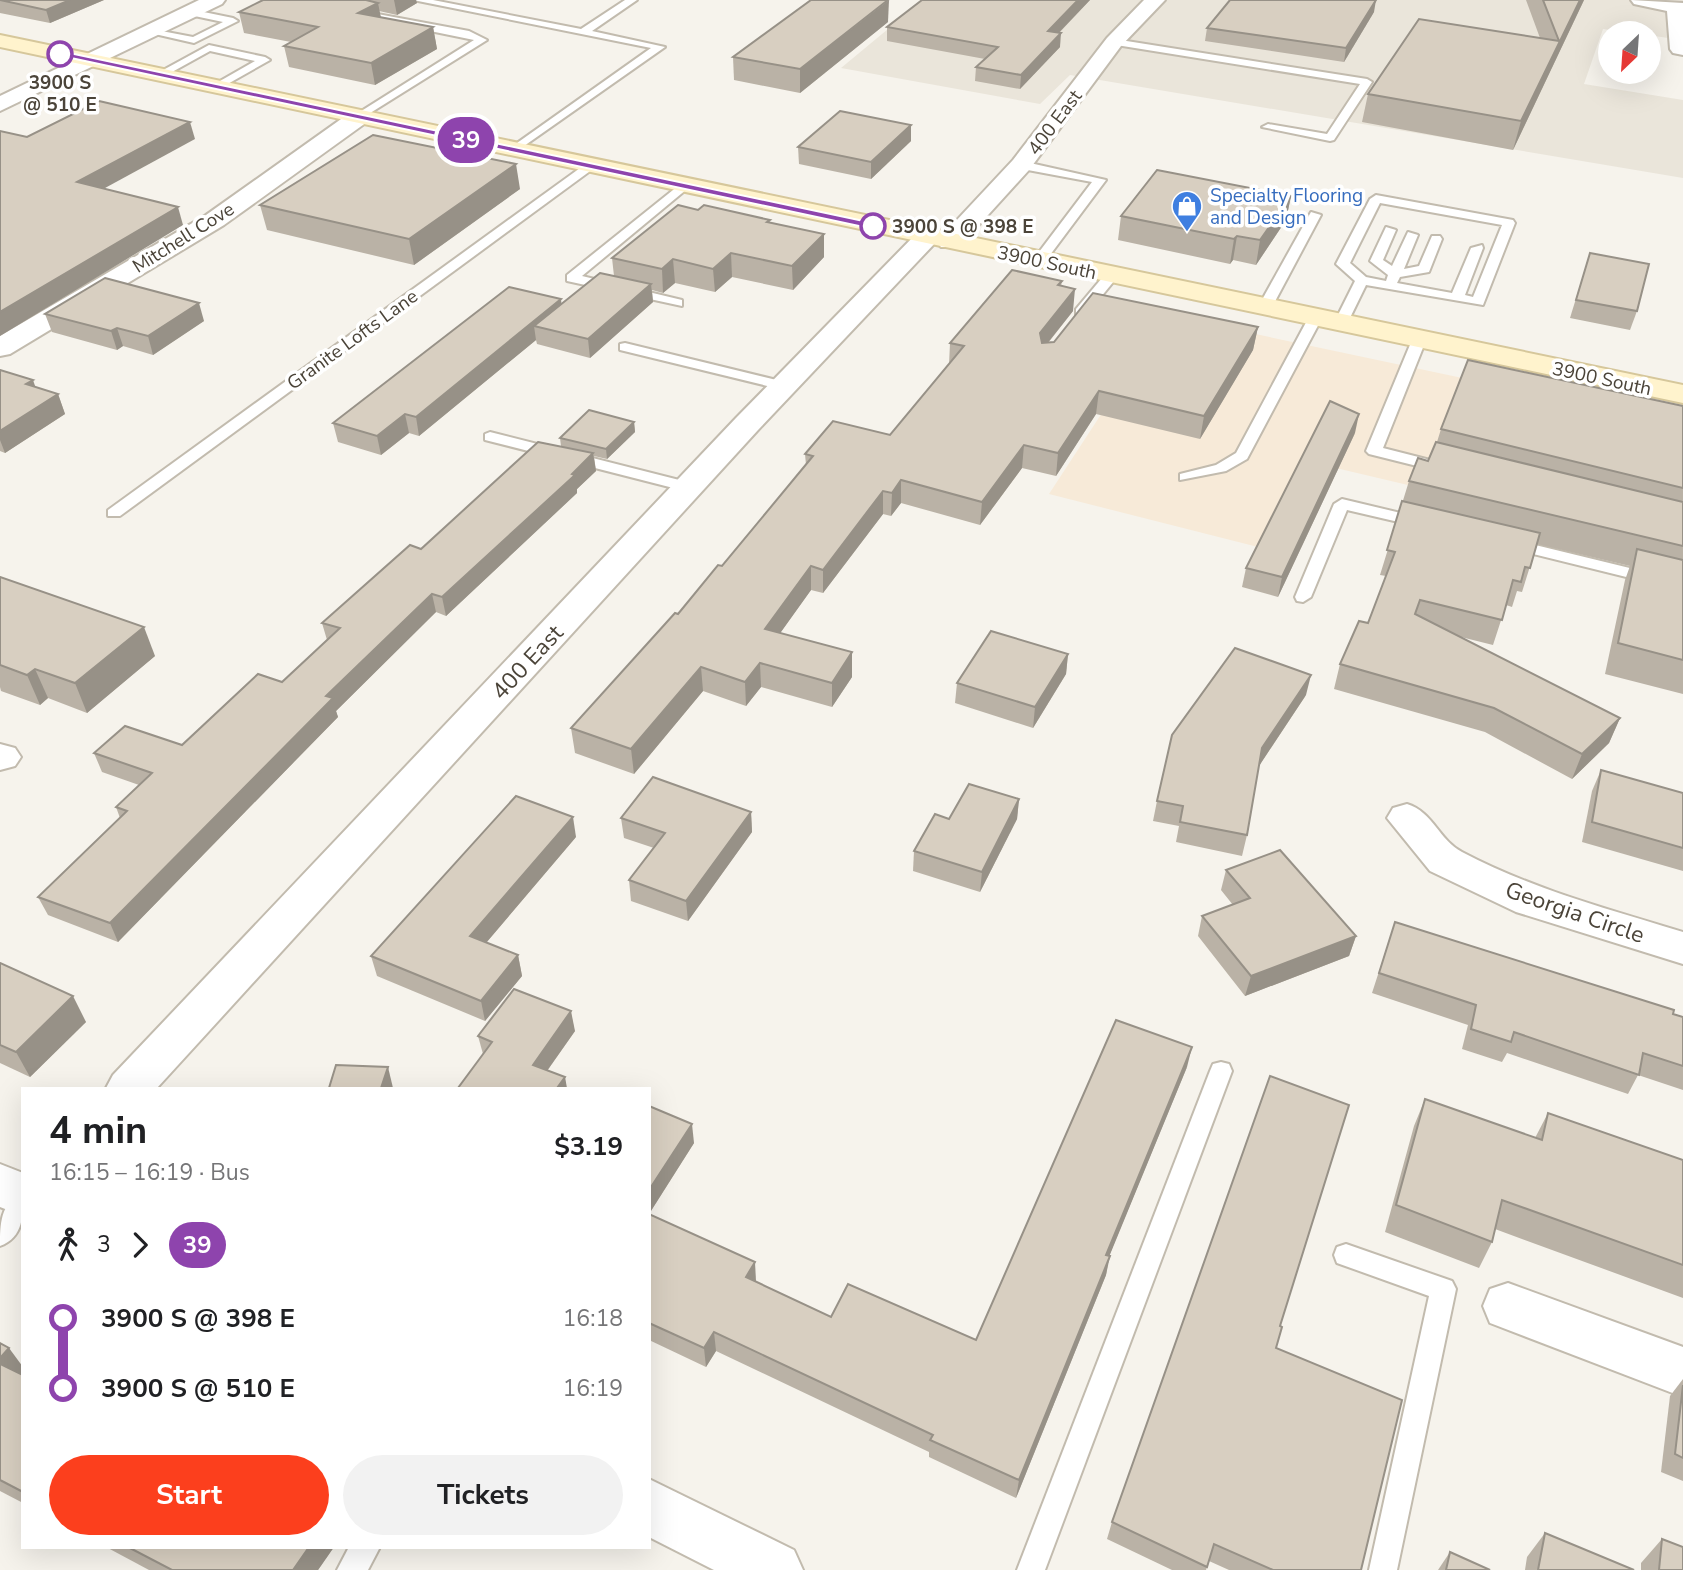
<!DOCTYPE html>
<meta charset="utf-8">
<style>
body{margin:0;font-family:"Nunito Sans",sans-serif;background:#f2f2f2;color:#202124;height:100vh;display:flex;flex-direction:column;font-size:26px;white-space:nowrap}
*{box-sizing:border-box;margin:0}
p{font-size:23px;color:#757577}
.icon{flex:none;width:38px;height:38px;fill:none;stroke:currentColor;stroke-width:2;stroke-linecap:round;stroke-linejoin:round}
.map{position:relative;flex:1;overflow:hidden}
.sheet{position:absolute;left:21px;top:1087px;width:630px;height:462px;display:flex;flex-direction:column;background:#fff;border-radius:0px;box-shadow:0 7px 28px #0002}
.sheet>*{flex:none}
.badge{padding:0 14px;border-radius:23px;font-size:24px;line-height:46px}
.needle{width:46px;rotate:205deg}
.controls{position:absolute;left:1598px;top:21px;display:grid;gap:14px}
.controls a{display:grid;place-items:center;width:63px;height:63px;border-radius:50%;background:#fff;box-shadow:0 7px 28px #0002;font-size:35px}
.map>.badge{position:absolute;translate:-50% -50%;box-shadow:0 0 0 4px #fff}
.legs{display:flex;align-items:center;gap:10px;height:77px;padding:0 28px;font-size:23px}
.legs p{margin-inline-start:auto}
.headline{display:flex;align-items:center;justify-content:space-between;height:119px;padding:0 28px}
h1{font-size:38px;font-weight:700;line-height:52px}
.primary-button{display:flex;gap:14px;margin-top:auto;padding:14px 28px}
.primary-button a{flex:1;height:80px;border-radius:42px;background:#fc3f1d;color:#fff;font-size:28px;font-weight:700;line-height:80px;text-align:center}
.primary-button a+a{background:#f2f2f2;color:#202124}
ul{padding:0 28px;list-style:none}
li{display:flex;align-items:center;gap:24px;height:70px;font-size:26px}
li i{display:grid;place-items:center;width:10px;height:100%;margin:0 9px;background:currentColor}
li i::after{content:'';width:18px;height:18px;margin:-9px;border:5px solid;border-radius:50%;background:#fff}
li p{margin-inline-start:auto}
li:first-child i{background:linear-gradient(#0000 50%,currentColor 0)}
li:last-child i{background:linear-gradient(currentColor 50%,#0000 0)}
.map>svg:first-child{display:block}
</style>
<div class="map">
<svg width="1683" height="1570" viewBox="0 0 1683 1570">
<rect width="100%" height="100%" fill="#f6f3ec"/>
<path fill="#eae5da" d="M923 0H1683V40L1603 29 1584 84 1683 100V178L1070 75 1040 104 841 68Z"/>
<path fill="#f7ead8" d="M1166 315 1683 425V550L1302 460 1258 547 1049 494Z"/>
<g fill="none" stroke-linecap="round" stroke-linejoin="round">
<g stroke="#c2bbae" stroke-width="4">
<g id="service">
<path d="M413 0H433L581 29 625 0H637L592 31 665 47 514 153 508 150 510 148 651 48Z"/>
<path d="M189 9 233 18 238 21 194 43 146 32 151 29 193 37 223 22 185 14V10Z"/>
<path d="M356 10 469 31 487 40 359 120 355 119V115L474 40 352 15 351 13Z"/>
<path d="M1114 39 1367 79 1372 82 1334 140 1330 141 1262 127 1268 124 1327 134 1360 84 1110 44V40Z"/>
<path d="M209 45 265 57 270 60 217 90 212 87 213 85 255 61 210 51 163 77 154 75Z"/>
<path d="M1021 161 1106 180 1044 263 1039 264 1033 260 1092 182 1017 168 1015 165Z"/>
<path d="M587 163 597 166 120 516H108V510Z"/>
<path d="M683 182 687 183V189L582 276 682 300V306L567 281V275Z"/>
<path d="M1376 195 1513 220 1515 223 1483 305 1366 285 1346 326H1336L1334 323 1355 281 1336 264 1370 199ZM1380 203 1502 225 1473 297 1465 295 1483 248 1482 245 1471 248 1452 293 1397 283 1400 277 1429 272 1442 239 1440 236H1432L1419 266 1404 269 1418 235 1408 232 1392 266 1383 260 1396 230 1386 227 1370 261 1388 275 1386 281 1366 277 1350 263Z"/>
<path d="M1311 212 1321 215 1272 307 1260 310 1258 307Z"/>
<path d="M1107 272 1119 275 1086 315H1076V309Z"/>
<path d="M1310 315 1322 318 1247 459 1226 471 1180 480V474L1216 465 1236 453Z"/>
<path d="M1419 336 1426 340 1383 448 1446 464V470L1441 472 1369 454 1366 451 1412 340Z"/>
<path d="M625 343 789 383 791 386 784 390 620 350V344Z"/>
<path d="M490 432 695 484 697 487 689 492 485 440V434Z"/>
<path d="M1342 499 1426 519 1428 522 1420 527 1347 510 1311 597 1303 602 1297 601 1295 597 1334 504Z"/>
<path d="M1511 539 1683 581V591L1505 547 1503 544Z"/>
<path d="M1221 1062 1229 1064 1232 1071 1045 1570H1017L1210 1071 1213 1064Z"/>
<path d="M23 1193C23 1215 24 1237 0 1246 0 1225 0 1202 23 1193Z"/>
<path d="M1346 1244 1452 1281 1456 1289 1397 1570H1369L1429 1296 1337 1263 1334 1255 1337 1247Z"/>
<path d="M349 1547H380L368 1570H337Z"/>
</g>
</g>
<g stroke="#c2bbae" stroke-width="4">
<g id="minor">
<path d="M1144 0H1165L1121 46 1029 170 959 247H941L937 242 941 237 1013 160 1107 38Z"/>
<path d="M1631 0 1683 3V55L1673 53 1670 49 1667 11 1634 4Z"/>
<path d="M359 110 367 112 370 117 367 122 224 225 10 354 0 356V336L206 215 351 112Z"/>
<path d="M927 229 936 232 940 237 936 242 758 430 157 1088H106L113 1075 736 418 918 232Z"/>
<path d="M0 744 15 748 21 757 15 766 0 770Z"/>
<path d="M1407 804C1433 812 1439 840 1462 852 1532 889 1608 909 1683 932V964L1516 912 1430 871 1387 818 1393 808Z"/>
<path d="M0 1164 23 1173V1216L0 1207Z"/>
<path d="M1508 1283 1683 1347V1397L1490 1323 1483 1306 1490 1289Z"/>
<path d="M649 1479 794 1550 803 1570H714L649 1537Z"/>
</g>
</g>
<g stroke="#c2bbae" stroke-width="4">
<path id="tertiary" d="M199 0H225L222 4 0 111V96Z"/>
</g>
<g stroke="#d6c79b" stroke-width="4">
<path id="secondary" d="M0 35 1683 385V403L0 47Z"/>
</g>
<use href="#service" fill="#fff" fill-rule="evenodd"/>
<use href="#minor" fill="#fff" fill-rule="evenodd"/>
<use href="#tertiary" fill="#fff" fill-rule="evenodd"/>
<use href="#secondary" fill="#fff3cd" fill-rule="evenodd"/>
</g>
<g fill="#bab2a6">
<path d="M0 0H104L50 23 0 13Z"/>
<path d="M263 0H416L417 3 397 15 379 11 381 18 433 27 437 49 375 85 289 67 284 46 291 42 244 33 239 12Z"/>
<path d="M922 0H1090L1059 33 1060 47 1020 89 975 81 976 67 985 59 887 41V27Z"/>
<path d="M1526 0H1584L1513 150 1362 122 1368 94 1540 38Z"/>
<path d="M1374 12 1344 62 1205 41 1207 28Z"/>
<path d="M888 22 800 93 734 80 733 57Z"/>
<path d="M911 125V141L871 179 799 164 798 147Z"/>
<path d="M520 189 414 265 267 230 260 205Z"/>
<path d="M1291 196 1286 220 1256 265 1233 260 1230 264 1118 240 1121 216Z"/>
<path d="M770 223 824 234V257L793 290 732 277 715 292 675 283 663 293 652 290 653 302 590 358 537 344 536 340 419 436 409 433 381 455 338 442 333 423 614 276 612 258Z"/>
<path d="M1590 253 1637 311 1630 330 1570 318Z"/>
<path d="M1062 281 1061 286 1073 311 1048 343 1258 327 1253 350 1200 439 1096 414 1056 476 1022 468 980 525 901 503 891 516 883 514 823 593 811 590 780 633 852 652V677L832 707 761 687 746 706 703 691 634 774 575 753 571 728 722 566 806 465 805 454 890 435 949 365 950 343Z"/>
<path d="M45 314 204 321 153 355 123 346 117 350 52 332Z"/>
<path d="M0 370 35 387 58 394 65 414 5 453 0 451Z"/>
<path d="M1683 406V694L1605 674 1625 580 1630 566 1537 544 1522 592 1517 591 1512 607 1506 605 1493 645 1457 636 1620 718 1609 743 1572 779 1485 732 1334 689 1340 664 1368 623 1386 576 1380 575 1409 481 1428 461 1437 442 1441 429Z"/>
<path d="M634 422 635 432 607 459 594 456 596 471 577 489V493L446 616 436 612 336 711 338 717 118 942 48 915 38 897 120 818 116 807 139 785 102 772 94 753 182 745 282 682 327 640 322 623 561 446 560 438Z"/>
<path d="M1355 433 1278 597 1242 587 1246 568Z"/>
<path d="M0 577 155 656 87 713 48 698 40 705 1 691 0 687Z"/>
<path d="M1068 654 1066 674 1033 728 955 703 957 683Z"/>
<path d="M1306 695 1259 766 1247 835 1242 856 1176 842 1179 826 1153 821 1157 801Z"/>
<path d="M1601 770 1683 793V871L1582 842 1592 791Z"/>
<path d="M1019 799 1017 819 980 892 913 871 914 851 949 819Z"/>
<path d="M751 812 752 832 688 921 631 901 629 880 654 848 624 838 621 818Z"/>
<path d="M576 837 486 943 518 955 522 976 485 1021 377 976 371 956Z"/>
<path d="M1226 870 1356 936 1349 956 1245 996 1198 936 1202 916 1233 905 1221 890Z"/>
<path d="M1395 922 1683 1017V1090L1638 1075 1628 1094 1507 1053 1502 1062 1462 1049 1468 1025 1372 993Z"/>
<path d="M0 963 86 1022 30 1077 0 1063Z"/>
<path d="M575 1031 547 1071 483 1054 478 1036Z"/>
<path d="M1187 1067 1109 1256 1106 1275 1016 1498 929 1457V1452L716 1351 706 1367 649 1340V1106L694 1143 649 1214 756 1281V1282L831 1317 976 1340Z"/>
<path d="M1425 1099 1535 1138 1548 1113 1683 1160V1298L1495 1229 1492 1242 1479 1268 1385 1232 1414 1126Z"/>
<path d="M1280 1326 1276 1348 1361 1570H1229L1209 1561 1206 1570H1172L1107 1539 1112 1522Z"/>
<path d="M0 1343 23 1371 20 1374 23 1375V1503L0 1491Z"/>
<path d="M1683 1379V1481L1661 1472 1670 1396Z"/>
<path d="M1545 1533 1634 1570H1525L1527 1557Z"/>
<path d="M1662 1539 1683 1570H1641V1563Z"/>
<path d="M106 1547H334L318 1570H149Z"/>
<path d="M1450 1552 1446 1570H1438Z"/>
</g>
<g fill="#979187">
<path d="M70 0H104L50 23 46 10Z"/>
<path d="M394 0H416L417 3 397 15Z"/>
<path d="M889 0 888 22 800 93V69Z"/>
<path d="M1078 0H1090L1047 45 1048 31Z"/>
<path d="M1376 0 1374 12 1344 62 1346 48Z"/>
<path d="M1580 0H1584L1513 150 1521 121Z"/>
<path d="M378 3 382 23 358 13Z"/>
<path d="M433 27 437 49 375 85 371 63Z"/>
<path d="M1061 33 1060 47 1020 89 1021 75Z"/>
<path d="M190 122 195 139 83 200 77 182Z"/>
<path d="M911 125V141L871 179V162Z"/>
<path d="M516 164 520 189 414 265 409 239Z"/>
<path d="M1291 196 1286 220 1256 265 1260 240Z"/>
<path d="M178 207 183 225 0 336V312Z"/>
<path d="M824 234V257L793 290 792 266Z"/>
<path d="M1237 236 1233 260 1230 264 1234 239Z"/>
<path d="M731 253 732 277 715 292 713 269Z"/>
<path d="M673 259 675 283 663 293 662 269Z"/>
<path d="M651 284 653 302 590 358 588 339Z"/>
<path d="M1075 289 1073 311 1038 355 1040 333Z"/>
<path d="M561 299 563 318 534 326 536 340 419 436 416 417Z"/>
<path d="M199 303 204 321 153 355 148 336Z"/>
<path d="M1258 327 1253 350 1200 439 1204 416Z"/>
<path d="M117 328 123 346 117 350 111 331Z"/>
<path d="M33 380 40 400 26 384Z"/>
<path d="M1099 391 1096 414 1056 476 1058 453Z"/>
<path d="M58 394 65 414 5 453 0 440V431Z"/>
<path d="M405 414 409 433 381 455 377 436Z"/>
<path d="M1359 414 1355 433 1278 597 1282 577Z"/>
<path d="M634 422 635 432 607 459 606 449Z"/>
<path d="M1024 445 1022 468 980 525 982 502Z"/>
<path d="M593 453 596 471 577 489V493L446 616 442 597Z"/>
<path d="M901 480V503L891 516 892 493Z"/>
<path d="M883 491V514L823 593V570Z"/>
<path d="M811 566V590L766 653 765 629Z"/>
<path d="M432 594 436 612 336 711 338 717 118 942 110 923 326 696Z"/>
<path d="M144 627 155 656 87 713 75 683Z"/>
<path d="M852 652V677L832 707V683Z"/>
<path d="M1068 654 1066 674 1033 728 1035 707Z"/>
<path d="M760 663 761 687 746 706 745 682Z"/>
<path d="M701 667 703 691 634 774 631 749Z"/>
<path d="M35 669 48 698 40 705 27 675Z"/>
<path d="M1311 675 1306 695 1257 769 1262 748Z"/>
<path d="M1620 718 1609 743 1572 779 1582 754Z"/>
<path d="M1019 799 1017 819 980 892 982 872Z"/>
<path d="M751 812 752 832 688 921 686 901Z"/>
<path d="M573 817 576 837 474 957 470 936Z"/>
<path d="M1356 936 1349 956 1245 996 1251 976Z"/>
<path d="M518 955 522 976 485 1021 481 1001Z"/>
<path d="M73 996 86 1022 30 1077 16 1052Z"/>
<path d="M571 1011 575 1031 537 1085 533 1065Z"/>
<path d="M1192 1047 1187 1067 1102 1274 1106 1255Z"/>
<path d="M388 1067 393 1088H381Z"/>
<path d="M565 1077 567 1088H557Z"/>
<path d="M692 1124 694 1143 649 1214V1190Z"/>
<path d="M1110 1256 1106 1275 1016 1498 1019 1480Z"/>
<path d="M755 1262 756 1281 748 1296 746 1277Z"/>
<path d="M714 1332 716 1351 706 1367 704 1348Z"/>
<path d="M9 1348 23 1367V1371L12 1384 0 1367V1358Z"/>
<path d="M309 1547H334L318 1570H293Z"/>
</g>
<g fill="#d8cfc1" stroke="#979187" stroke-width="2">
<path d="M0 0H70L46 10Z"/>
<path d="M263 0H366L378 3 358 13 433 27 371 63 284 46 318 27 239 12Z"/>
<path d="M811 0H888L800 69 733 57Z"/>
<path d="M922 0H1078L1048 31 1061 33 1021 75 976 67 998 47 887 27Z"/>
<path d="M1230 0H1376L1346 48 1207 28Z"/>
<path d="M1543 0H1580L1521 121 1368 94 1419 19 1559 41Z"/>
<path d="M99 101 190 122 77 182 178 207 0 312V131L27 137Z"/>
<path d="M840 111 911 125 871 162 798 147Z"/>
<path d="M373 135 516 164 409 239 260 205Z"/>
<path d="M1157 170 1291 196 1260 240 1237 236 1234 239 1121 216Z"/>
<path d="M678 205 698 210 704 205 770 220 767 222 824 234 792 266 731 253 713 269 673 259 662 269 612 258Z"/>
<path d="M1590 253 1649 264 1637 311 1576 300Z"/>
<path d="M1012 270 1062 281 1058 285 1075 289 1040 333 1042 343 1054 342 1093 293 1258 327 1204 416 1099 391 1058 453 1024 445 982 502 901 480 892 493 883 491 823 570 811 566 765 629 852 652 832 683 760 663 745 682 701 667 631 749 571 728 675 613 678 614 718 565 722 566 813 456 805 454 833 421 890 435 964 346 950 343Z"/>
<path d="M600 273 651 284 588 339 534 326Z"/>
<path d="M105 278 199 303 148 336 117 328 111 331 45 314Z"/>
<path d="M509 287 561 299 416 417 405 414 377 436 333 423Z"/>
<path d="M1468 360 1683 406V488L1441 429Z"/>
<path d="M0 370 33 380 26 384 58 394 0 431Z"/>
<path d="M1330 401 1359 414 1282 577 1246 568Z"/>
<path d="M589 410 634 422 606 449 560 438Z"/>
<path d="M538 442 593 453 572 474 575 475 442 597 432 594 326 696 333 698 110 923 38 897 127 811 116 807 152 773 94 753 125 726 182 745 258 674 282 682 340 628 322 623 410 545 421 549Z"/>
<path d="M1436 442 1683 502V546L1409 481 1418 458 1428 461Z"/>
<path d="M1402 501 1540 533 1530 568 1525 567 1521 582 1513 580 1502 620 1420 600 1415 614 1620 718 1582 754 1494 708 1340 664 1359 621 1368 623 1395 552 1387 550Z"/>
<path d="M1637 549 1683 560V660L1618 643Z"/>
<path d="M0 577 144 627 75 683 35 669 27 675 0 665Z"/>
<path d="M991 631 1068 654 1035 707 957 683Z"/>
<path d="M1235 648 1311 675 1262 748 1247 835 1180 822 1183 806 1157 801 1172 735Z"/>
<path d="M1601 770 1683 793V848L1592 822Z"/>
<path d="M653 777 751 812 686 901 629 880 665 833 621 818Z"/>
<path d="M969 784 1019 799 982 872 914 851 935 814 949 819Z"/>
<path d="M516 796 573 817 470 936 518 955 481 1001 371 956Z"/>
<path d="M1280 850 1356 936 1251 976 1202 916 1250 898 1226 870Z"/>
<path d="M1395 922 1674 1010 1673 1014 1683 1017V1066L1643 1053 1639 1075 1514 1032 1511 1042 1471 1029 1476 1005 1379 973Z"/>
<path d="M0 963 73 996 16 1052 0 1045Z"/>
<path d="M514 989 571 1011 533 1065 565 1077 557 1088H458L492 1042 478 1036Z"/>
<path d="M1116 1020 1192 1047 1106 1255 1110 1256 1019 1480 930 1440 933 1435 714 1332 704 1348 649 1323V1214L755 1262 746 1277 831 1317 848 1284 976 1340Z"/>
<path d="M336 1065 388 1067 381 1088H329Z"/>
<path d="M1270 1076 1349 1105 1280 1326 1282 1327 1276 1348 1402 1400 1361 1570H1273L1214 1544 1207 1567 1112 1522Z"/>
<path d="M1425 1099 1542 1140 1548 1113 1683 1160V1265L1502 1200 1492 1242 1396 1205Z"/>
<path d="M649 1106 692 1124 649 1190Z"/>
<path d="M0 1343 9 1348 0 1358Z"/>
<path d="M0 1364 23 1375V1492L0 1480Z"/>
<path d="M1683 1385V1458L1675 1454Z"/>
<path d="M1545 1533 1634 1570H1538Z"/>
<path d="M1662 1539 1683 1547V1570H1659Z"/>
<path d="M128 1547H309L293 1570H172Z"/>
<path d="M1450 1552 1490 1570H1446Z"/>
</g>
<path fill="#8e44ad" stroke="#fff" stroke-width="2" d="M60 51 873 223 877 226 873 229 57 55Z"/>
<defs>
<g id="shop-pin" transform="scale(1.575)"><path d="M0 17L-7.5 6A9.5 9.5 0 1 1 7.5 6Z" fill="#3f7fe0" stroke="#fff"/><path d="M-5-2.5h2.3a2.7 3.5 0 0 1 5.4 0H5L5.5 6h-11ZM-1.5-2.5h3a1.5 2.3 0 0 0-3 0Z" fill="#fff"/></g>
</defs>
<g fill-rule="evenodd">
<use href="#shop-pin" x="1187" y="206"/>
</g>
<g fill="#fff" stroke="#8e44ad" stroke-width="3.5">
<circle cx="60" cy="54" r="12"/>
<circle cx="873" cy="226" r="12"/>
</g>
<g text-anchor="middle" stroke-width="7" stroke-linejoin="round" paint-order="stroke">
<g font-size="19" font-weight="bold" fill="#4b4439" stroke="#fff">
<text x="60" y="89">3900 S<tspan x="60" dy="22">@ 510 E</tspan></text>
<text x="892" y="233" text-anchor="start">3900 S @ 398 E</text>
</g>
<g font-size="19" fill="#4b4439" stroke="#fff">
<text transform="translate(1054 122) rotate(-53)" y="7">400 East</text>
<text transform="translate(183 237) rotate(-32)" y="7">Mitchell Cove</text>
<text transform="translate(1047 262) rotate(12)" y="7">3900 South</text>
<text transform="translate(352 339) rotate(-36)" y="7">Granite Lofts Lane</text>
<text transform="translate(1602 378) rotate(12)" y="7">3900 South</text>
</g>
<g font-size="19" fill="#366cbe" stroke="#fff" text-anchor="start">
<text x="1210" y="202">Specialty Flooring<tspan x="1210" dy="22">and Design</tspan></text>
</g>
<g font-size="23" fill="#4b4439" stroke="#fff">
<text transform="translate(527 662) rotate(-47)" y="8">400 East</text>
<text transform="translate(1575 912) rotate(19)" y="8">Georgia Circle</text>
</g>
</g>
</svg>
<div class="controls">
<a><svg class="needle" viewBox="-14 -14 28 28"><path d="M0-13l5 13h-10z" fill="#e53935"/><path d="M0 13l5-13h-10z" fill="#757577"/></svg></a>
</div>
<b class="badge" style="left:466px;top:140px;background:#8e44ad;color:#fff">39</b>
<section class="sheet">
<div class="headline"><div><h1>4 min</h1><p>16:15 – 16:19 · Bus</p></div><b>$3.19</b></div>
<div class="legs"><svg class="icon" aria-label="walk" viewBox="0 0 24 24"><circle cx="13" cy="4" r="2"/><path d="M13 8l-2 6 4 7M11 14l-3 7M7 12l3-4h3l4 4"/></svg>3<svg class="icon" aria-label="forward" viewBox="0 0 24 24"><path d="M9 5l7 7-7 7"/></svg><b class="badge" style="background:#8e44ad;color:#fff">39</b></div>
<ul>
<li><i style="color:#8e44ad"></i><b>3900 S @ 398 E</b><p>16:18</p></li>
<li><i style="color:#8e44ad"></i><b>3900 S @ 510 E</b><p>16:19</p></li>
</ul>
<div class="primary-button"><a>Start</a><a>Tickets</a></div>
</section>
</div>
